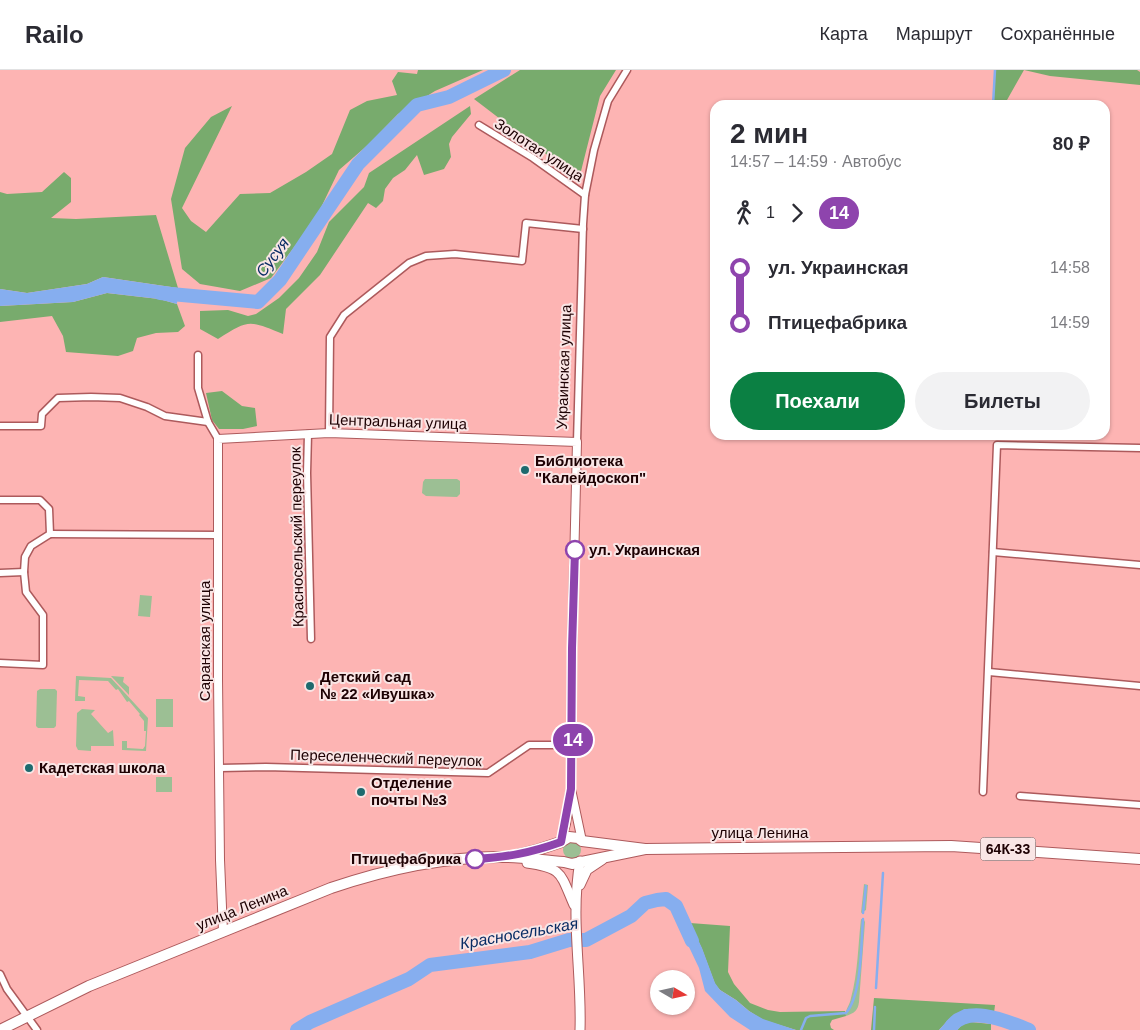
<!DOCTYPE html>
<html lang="ru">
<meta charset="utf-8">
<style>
body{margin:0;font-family:Arial,sans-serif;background:#f2f2f3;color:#2b2b33;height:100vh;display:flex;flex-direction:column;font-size:19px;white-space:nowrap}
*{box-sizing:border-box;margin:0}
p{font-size:16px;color:#7c7c81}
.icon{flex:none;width:28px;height:28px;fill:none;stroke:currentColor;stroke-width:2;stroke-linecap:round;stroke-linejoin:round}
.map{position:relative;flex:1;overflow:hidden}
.panel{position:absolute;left:710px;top:30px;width:400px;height:340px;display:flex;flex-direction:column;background:#fff;border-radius:15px;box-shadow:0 1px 4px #0004}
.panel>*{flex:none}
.badge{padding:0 10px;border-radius:16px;font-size:18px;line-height:32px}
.needle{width:32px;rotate:99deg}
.buttons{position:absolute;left:650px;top:900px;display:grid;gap:10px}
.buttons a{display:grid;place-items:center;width:45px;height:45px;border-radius:50%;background:#fff;box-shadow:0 1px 4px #0004;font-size:25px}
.map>.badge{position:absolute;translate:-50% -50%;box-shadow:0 0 0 2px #fff}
.legs{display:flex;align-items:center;gap:8px;height:55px;padding:0 20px;font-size:16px}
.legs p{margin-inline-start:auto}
.headline{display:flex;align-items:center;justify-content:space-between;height:85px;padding:0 20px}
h1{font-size:28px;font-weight:700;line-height:38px}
.action{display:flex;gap:10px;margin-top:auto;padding:10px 20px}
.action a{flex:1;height:58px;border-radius:30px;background:#0b8043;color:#fff;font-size:20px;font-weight:700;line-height:58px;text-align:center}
.action a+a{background:#f2f2f3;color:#2b2b33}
ul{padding:0 20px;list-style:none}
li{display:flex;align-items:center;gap:18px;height:55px;font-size:19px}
li i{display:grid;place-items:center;width:8px;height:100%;margin:0 6px;background:currentColor}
li i::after{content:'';width:12px;height:12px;margin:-6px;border:4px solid;border-radius:50%;background:#fff}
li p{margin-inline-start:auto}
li:first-child i{background:linear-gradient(#0000 50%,currentColor 0)}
li:last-child i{background:linear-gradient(currentColor 50%,#0000 0)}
header{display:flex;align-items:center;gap:30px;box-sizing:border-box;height:70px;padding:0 25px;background:#fff;border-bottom:1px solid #e1e1e2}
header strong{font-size:24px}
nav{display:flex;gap:28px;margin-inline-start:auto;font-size:18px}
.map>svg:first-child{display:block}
</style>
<header>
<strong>Railo</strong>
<nav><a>Карта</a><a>Маршрут</a><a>Сохранённые</a></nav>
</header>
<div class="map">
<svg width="1140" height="960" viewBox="0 0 1140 960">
<rect width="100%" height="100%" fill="#fdb4b3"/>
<g fill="#9cbf94">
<path d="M425 409H457L460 411V424L457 427 426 426 422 423 423 412Z"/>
<path d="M140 525 152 526 150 547 138 546Z"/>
<path d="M76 606 111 608 148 648 146 681 122 680V671H127V678L143 679 145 676 146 661H144V651L139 645 140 644 129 631 127 632 118 619 116 620 108 611 79 610 78 626 85 627V631H75Z"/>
<path d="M111 606 124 607 123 612 129 617V625Z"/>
<path d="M40 619H55L57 621 56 656 54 658H38L36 656 37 621Z"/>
<rect x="156" y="629" width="17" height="28"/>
<path d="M82 639 95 640 91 644 108 663 113 660 114 676H91V681L78 680 76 676 77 643Z"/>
<rect x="156" y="707" width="16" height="15"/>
<circle cx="572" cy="780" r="9"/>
<path d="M864 814 868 815 866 840 861 843Z"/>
<path d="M861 849 864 850 865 852 859 932C858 941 854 943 846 946 845 939 850 935 851 928 858 903 858 875 861 849Z"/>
</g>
<g fill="#78ab6d">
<path d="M418 0H483L435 21 398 44 369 74 339 100 316 148 271 208 240 221 200 214 182 199 171 129 185 78 211 47 232 36 182 138 191 151 206 162 240 124 270 123 306 102 332 84 350 40 367 31 397 25 392 11 398 2 417 4Z"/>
<path d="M520 0H616L600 26 579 109 474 29Z"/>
<path d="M995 0H1137L1140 2V15L1050 6 1024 0 1007 30 993 35Z"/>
<path d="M470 36 471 44 452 67 449 74 451 87 444 99 424 105 417 85 405 100 393 108 385 119 383 131 376 138 368 133 320 205 286 239 283 264C249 250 249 249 218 269L200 259V241L228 240 248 246 256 244 279 228 299 208 317 182 329 152 364 117 369 103Z"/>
<path d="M64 102 71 108V132L51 148 76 149 156 145 178 218 103 207 87 214 27 223 0 219V122L7 124 42 122Z"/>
<path d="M107 223 159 229 177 234 185 256 178 262 156 263 137 268 133 281 118 286 66 282 63 266 52 246 0 252V236L73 232Z"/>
<path d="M222 321 242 336 255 338 257 356 243 359H219L212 350 206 323Z"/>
<path d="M690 853 730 856 728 902 734 914 750 933 768 940 780 942 845 941 846 946 832 950 830 954 831 958 834 960H796L763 950 749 941 736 930 720 920 715 914 702 879Z"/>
<path d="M874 928 995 935 994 943 974 939 949 949 939 960H871Z"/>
<path d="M971 952 991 954V960H957L964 953Z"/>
</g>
<g fill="#86aeef">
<path d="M103 207 178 218 177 234 159 229 107 223 73 232 0 236V219L27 223 87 214Z"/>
<path d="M690 853 702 878 715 913 720 920 736 930 749 941 763 949 796 960H750L730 947 705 921 699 898 680 858Z"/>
<path d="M964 939H974L994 943 991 954C978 952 966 949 957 960H939L949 949Z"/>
</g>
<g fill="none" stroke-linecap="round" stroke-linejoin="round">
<g stroke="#86aeef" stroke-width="2.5">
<path d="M993 35 995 0"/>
<path d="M863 843 866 816"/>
<path d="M876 918 883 803"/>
<path d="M801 960 806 948 810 946 846 943C862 925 861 873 863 849"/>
<path d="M874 960 875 937"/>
</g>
<g stroke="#86aeef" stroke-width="14">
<path d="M160 223 258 232 280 210 358 94 417 35 449 27 504 0"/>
<path d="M297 960 310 952 409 909 430 895 530 882 569 870H586L631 846 645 833 657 830 666 829 676 836 692 871"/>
<path d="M949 960C964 932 1007 951 1029 960"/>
</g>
<g stroke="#ad5a5c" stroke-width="9">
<g id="minor">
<path d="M479 55 533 88 585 125"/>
<path d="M198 285V318L208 352 218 369"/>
<path d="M0 356H41L42 344 58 328 91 327 120 328 147 337 165 346 208 352"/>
<path d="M329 363 330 267 344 245 409 193 426 186 455 184 522 191 526 153 583 159"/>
<path d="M308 364 307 403 311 569"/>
<path d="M577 372 583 154 585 125 594 80 608 31 627 0"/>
<path d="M0 430H40L49 439 50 464 31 476 25 487 24 502 26 522 43 545V595L0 593"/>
<path d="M50 464 218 465"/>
<path d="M993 482 1140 495"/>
<path d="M0 503 24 502"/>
<path d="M989 602 1140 616"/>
<path d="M220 698 266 697 488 703 529 675H573"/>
<path d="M983 722 997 375 1140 378"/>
<path d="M1020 726 1140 735"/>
<path d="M0 904 7 919 37 960"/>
</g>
</g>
<g stroke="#ad5a5c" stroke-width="10">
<g id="tertiary">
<path d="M561 772 566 754 570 723"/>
<path d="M223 861 220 790 218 609V369L329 363 577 372 572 578 571 719 582 771"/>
</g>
</g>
<g stroke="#ad5a5c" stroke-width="11">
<g id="secondary">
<path d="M580 791C570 848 582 904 580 960"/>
<path d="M527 793C563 798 560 803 574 835"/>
<path d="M580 815 587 800 602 790"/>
</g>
</g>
<g stroke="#ad5a5c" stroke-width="12">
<g id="primary">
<path d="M517 785 540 779 561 772 569 767 578 768 582 771 645 779 951 776 1140 789"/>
<path d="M0 960 89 916 331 818C387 799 446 786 506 787 525 787 545 791 564 792L572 794 645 779"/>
</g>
</g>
<use href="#minor" stroke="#fff" stroke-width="6"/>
<use href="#tertiary" stroke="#fff" stroke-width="8"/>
<use href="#secondary" stroke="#fff" stroke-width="9"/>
<use href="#primary" stroke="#fff" stroke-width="10"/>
</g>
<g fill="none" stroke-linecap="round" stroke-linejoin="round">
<g stroke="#fff" stroke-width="11">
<path id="line-1" d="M475 789C508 787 530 783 561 772L571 719 572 578 575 480"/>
</g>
<use href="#line-1" stroke="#8e44ad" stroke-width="8"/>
</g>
<g fill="#1e6a6e" stroke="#f9e5e5" stroke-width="2">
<circle cx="525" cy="400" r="5"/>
<circle cx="310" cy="616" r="5"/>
<circle cx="29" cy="698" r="5"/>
<circle cx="361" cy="722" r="5"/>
</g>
<g fill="#fff" stroke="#8e44ad" stroke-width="2.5">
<circle cx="575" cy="480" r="9"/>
<circle cx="475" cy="789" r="9"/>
</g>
<g text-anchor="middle" stroke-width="4" stroke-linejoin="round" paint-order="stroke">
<rect fill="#f9e5e5" stroke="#5f4547" stroke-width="1" x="980.5" y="767.5" width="55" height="23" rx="4"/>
<g font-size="14" font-weight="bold" fill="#1d0103">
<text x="1008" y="784">64К-33</text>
</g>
<g font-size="15" fill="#1d0103" stroke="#f9e5e5">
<text transform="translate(539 80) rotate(33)" y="5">Золотая улица</text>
<text transform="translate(564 297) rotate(-88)" y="5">Украинская улица</text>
<text transform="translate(398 352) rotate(2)" y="5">Центральная улица</text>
<text transform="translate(297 467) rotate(-91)" y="5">Красносельский переулок</text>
<text transform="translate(205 571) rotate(-90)" y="5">Саранская улица</text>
<text transform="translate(386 688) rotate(2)" y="5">Переселенческий переулок</text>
<text x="760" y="768">улица Ленина</text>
<text transform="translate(242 838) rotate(-22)" y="5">улица Ленина</text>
</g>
<g font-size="15" font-weight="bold" fill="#1d0103" stroke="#f9e5e5" text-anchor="start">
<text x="535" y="396">Библиотека<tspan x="535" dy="17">"Калейдоскоп"</tspan></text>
<text x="320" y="612">Детский сад<tspan x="320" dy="17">№ 22 «Ивушка»</tspan></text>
<text x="39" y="703">Кадетская школа</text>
<text x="371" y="718">Отделение<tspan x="371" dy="17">почты №3</tspan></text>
</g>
<g font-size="15" font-weight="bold" fill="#1d0103" stroke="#f9e5e5" text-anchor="start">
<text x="589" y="485">ул. Украинская</text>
<text x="461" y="794" text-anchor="end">Птицефабрика</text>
</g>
<g font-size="16" font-style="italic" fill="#092c64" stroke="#f9e5e5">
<text transform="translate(272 187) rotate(-53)" y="6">Сусуя</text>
<text transform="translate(519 863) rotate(-10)" y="6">Красносельская</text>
</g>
</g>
</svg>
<div class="buttons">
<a><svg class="needle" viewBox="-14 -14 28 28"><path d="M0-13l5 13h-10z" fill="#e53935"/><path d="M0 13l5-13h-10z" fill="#7c7c81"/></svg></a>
</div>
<b class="badge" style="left:573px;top:670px;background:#8e44ad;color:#fff">14</b>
<section class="panel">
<div class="headline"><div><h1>2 мин</h1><p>14:57 – 14:59 · Автобус</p></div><b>80 ₽</b></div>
<div class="legs"><svg class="icon" aria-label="walk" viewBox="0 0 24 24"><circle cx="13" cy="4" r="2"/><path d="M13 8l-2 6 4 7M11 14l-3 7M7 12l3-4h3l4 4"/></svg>1<svg class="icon" aria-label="forward" viewBox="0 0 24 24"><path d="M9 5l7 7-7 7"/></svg><b class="badge" style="background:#8e44ad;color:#fff">14</b></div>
<ul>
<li><i style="color:#8e44ad"></i><b>ул. Украинская</b><p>14:58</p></li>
<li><i style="color:#8e44ad"></i><b>Птицефабрика</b><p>14:59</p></li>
</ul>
<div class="action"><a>Поехали</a><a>Билеты</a></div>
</section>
</div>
